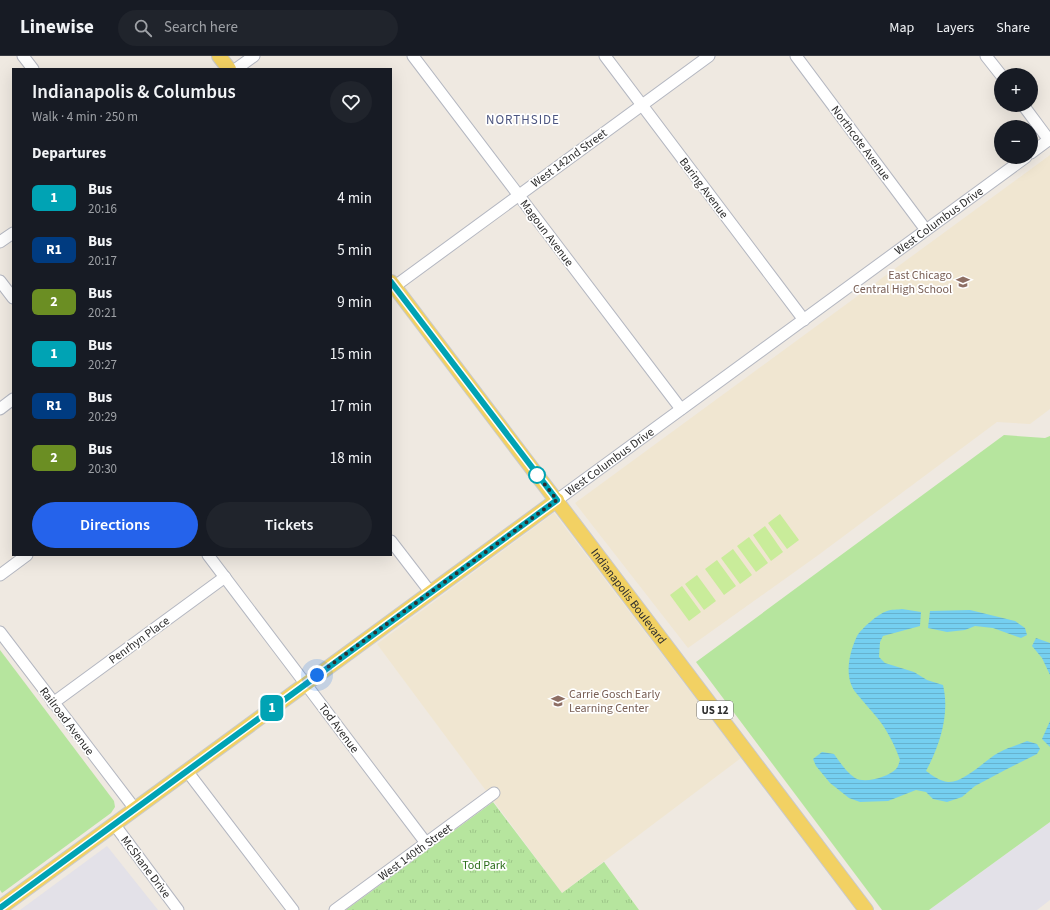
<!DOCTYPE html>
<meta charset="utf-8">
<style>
body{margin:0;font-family:"Source Sans 3",sans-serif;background:#20242c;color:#f1f3f6;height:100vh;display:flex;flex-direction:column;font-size:15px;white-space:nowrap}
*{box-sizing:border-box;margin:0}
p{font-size:13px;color:#9ea1a6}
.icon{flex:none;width:22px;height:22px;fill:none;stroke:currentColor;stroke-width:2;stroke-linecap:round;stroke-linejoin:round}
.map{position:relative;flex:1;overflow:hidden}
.panel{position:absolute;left:12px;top:12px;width:380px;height:488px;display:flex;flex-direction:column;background:#171b24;border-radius:0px;box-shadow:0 4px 16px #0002}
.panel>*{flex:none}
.badge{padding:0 8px;border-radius:6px;font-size:14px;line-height:26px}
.buttons{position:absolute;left:994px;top:12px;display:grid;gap:8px}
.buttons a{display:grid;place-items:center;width:44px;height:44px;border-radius:50%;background:#171b24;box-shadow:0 4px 16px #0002;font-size:20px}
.you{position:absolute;width:20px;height:20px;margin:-10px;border:3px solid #fff;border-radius:50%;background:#1a73e8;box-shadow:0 0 0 6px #1a73e833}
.map>.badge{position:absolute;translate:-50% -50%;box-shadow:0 0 0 2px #fff}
h2{padding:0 20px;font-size:15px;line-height:36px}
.round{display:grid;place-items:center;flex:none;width:42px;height:42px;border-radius:21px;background:#20242c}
.overview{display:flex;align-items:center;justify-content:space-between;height:68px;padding:0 20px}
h1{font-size:19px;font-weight:600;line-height:30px}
.action{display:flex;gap:8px;margin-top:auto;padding:8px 20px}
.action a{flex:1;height:46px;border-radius:24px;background:#2563eb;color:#fff;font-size:16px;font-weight:600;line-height:46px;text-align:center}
.action a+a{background:#20242c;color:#f1f3f6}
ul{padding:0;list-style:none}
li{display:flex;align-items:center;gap:12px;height:52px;padding:0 20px}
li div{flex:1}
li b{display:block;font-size:15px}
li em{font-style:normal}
li .badge{min-width:44px;font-weight:700;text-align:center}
header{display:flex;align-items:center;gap:24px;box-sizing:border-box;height:56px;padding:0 20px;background:#171b24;border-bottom:1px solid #363941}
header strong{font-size:19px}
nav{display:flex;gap:22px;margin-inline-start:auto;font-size:14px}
.search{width:280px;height:36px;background:#20242c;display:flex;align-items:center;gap:10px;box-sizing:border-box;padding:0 14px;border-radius:22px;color:#9ea1a6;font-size:15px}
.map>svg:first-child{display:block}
</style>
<header>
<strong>Linewise</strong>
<div class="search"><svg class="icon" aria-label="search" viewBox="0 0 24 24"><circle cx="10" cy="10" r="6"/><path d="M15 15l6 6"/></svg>Search here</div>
<nav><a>Map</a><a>Layers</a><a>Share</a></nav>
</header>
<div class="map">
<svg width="1050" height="854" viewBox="0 0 1050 854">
<defs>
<pattern id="park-tufts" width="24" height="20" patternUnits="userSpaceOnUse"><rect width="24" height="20" fill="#b6e59e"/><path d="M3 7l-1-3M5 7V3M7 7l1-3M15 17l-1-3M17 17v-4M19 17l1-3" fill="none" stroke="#9dc588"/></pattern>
<pattern id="water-rules" width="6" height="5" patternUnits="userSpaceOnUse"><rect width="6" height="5" fill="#75cff0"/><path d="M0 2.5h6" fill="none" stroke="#66b2ce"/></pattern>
</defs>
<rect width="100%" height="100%" fill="#efe9e1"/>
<g fill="#e3e1e8">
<path d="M1050 766V844L1037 854H929Z"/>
<path d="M107 790 158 854H20Z"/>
</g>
<g fill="#f0e6d1">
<path d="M1050 99V353L1030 368 997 366 817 500 688 592 575 447Z"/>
<path d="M554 457 741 702 562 837 377 588Z"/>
</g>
<g fill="#b6e59e">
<path d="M1004 379 1045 382 1050 380V766L929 854H882L696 606Z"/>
<path d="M0 594 114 745 115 751 111 757 2 837 0 834Z"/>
</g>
<path fill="url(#park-tufts)" d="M493 746 562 837 604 806 639 854H346Z"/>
<g fill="#c9ec9a">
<path d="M780 458 799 484 787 493 768 467Z"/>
<path d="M765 470 783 496 771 505 753 479Z"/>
<path d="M749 481 768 507 756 516 737 490Z"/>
<path d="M733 493 752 519 740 528 721 502Z"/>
<path d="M717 504 736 530 724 539 705 513Z"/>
<path d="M697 519 716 545 704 554 685 528Z"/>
<path d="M682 530 701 556 689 565 670 539Z"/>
</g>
<g fill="url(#water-rules)">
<path d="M902 553 921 556 920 570 883 580 880 586 879 601 885 607 914 616 927 624 943 629C950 658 940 689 926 715 933 720 940 725 948 726 964 727 985 704 998 697 1007 692 1018 689 1027 685L1037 688 1040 693 1037 698 1007 713 975 730 962 741 947 746 933 743 926 736 916 734 888 745 860 746 849 742 830 727 816 710 813 703 822 696 834 698C840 706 846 716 855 722 865 728 888 721 896 713 898 711 899 707 900 704 895 690 888 676 879 664 872 655 864 647 857 638 843 623 849 597 857 580 862 572 878 558 887 555 891 553 898 554 902 553Z"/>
<path d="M970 554 1015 565 1025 572 1027 579 1021 582 993 572 975 570 965 574 947 576 928 572 930 555Z"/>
<path d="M1036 582 1050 587V619L1042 602 1032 590Z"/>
<path d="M1050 665V691L1042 683Z"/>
</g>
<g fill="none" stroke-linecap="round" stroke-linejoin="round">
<g stroke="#b4b7c1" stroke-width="13">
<g id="minor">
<path d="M23 0 33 13"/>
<path d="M413 0 681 353"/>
<path d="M605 0 804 264"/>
<path d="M796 0 926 174"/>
<path d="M986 0 1001 19"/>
<path d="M236 13 254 0"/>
<path d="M1023 49 1049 84"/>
<path d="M1031 97 1050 83"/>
<path d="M0 186 13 177"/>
<path d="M0 225 13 242"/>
<path d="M391 233 709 0"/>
<path d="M0 353 13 343"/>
<path id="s1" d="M557 444 1026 101"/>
<path d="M391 485 431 537"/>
<path d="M208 499 426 787"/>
<path d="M0 519 27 499"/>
<path d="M0 576 135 753"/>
<path d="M53 647 225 521"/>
<path d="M187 715 293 854"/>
<path d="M114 768 178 854"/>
<path d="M335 854 494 737"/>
</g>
</g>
<g stroke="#c9c9c9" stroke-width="16">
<g id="major">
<path d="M219 0 229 13"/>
<path id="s2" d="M391 226 866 854"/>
<path d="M0 852 557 444"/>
</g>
</g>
<use href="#minor" stroke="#fff" stroke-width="11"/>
<use href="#major" stroke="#f2d163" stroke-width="14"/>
</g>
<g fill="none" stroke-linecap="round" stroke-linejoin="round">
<g stroke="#fff" stroke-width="9">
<path id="line" d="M0 852 557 444 391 226"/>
</g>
<use href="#line" stroke="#00a3b4" stroke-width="6"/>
<path stroke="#2e2e2e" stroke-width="4" stroke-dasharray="0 7.2" d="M317 619 557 444 535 416 537 419"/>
</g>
<defs>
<g id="school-bare" transform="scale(1.08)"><path d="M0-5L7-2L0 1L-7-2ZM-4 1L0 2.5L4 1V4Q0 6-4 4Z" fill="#8d6e63" stroke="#fff" stroke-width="2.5" paint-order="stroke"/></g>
</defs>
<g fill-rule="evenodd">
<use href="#school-bare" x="963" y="226"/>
<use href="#school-bare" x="558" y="645"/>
</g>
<circle fill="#fff" stroke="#00a3b4" stroke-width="2" cx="537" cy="419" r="8"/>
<g text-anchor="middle" stroke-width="3.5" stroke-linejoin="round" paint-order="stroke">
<rect fill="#fff" stroke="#6d6d6d" stroke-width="1" x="697" y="645" width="36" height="18" rx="3"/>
<g font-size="11" font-weight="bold" fill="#2e2e2e">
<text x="715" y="658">US 12</text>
</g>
<g font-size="12" fill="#2e2e2e" stroke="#fff">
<text transform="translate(861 87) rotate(53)" y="4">Northcote Avenue</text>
<text transform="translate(569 102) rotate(-36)" y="4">West 142nd Street</text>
<text transform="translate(704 132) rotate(53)" y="4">Baring Avenue</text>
<text dy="4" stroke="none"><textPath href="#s1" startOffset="473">West Columbus Drive</textPath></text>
<text transform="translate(547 177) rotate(53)" y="4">Magoun Avenue</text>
<text dy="4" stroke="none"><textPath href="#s1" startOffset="65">West Columbus Drive</textPath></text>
<text dy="4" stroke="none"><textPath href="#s2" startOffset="394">Indianapolis Boulevard</textPath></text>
<text transform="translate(139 584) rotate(-36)" y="4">Penrhyn Place</text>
<text transform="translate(67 665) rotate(53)" y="4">Railroad Avenue</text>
<text transform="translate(339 672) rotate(53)" y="4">Tod Avenue</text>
<text transform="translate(415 796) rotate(-36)" y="4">West 140th Street</text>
<text transform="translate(146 811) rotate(53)" y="4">McShane Drive</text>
</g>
<g font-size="12" fill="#785e54" stroke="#fff" text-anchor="end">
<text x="952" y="223">East Chicago<tspan x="952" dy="14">Central High School</tspan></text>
<text x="569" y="642" text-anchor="start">Carrie Gosch Early<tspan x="569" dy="14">Learning Center</tspan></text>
</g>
<g font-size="12" fill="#2c6e1b" stroke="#fff">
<text x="484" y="813">Tod Park</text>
</g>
<g font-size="13" letter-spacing="1" fill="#4d5680" stroke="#fff">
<text x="523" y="68">NORTHSIDE</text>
</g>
</g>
</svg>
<div class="buttons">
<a>+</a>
<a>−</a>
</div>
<div class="you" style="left:317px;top:619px"></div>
<b class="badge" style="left:272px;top:652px;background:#00a3b4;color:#fff">1</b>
<section class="panel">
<div class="overview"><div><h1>Indianapolis &amp; Columbus</h1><p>Walk · 4 min · 250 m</p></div><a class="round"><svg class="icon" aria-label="heart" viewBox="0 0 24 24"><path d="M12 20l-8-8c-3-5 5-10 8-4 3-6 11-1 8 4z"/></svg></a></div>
<h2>Departures</h2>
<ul>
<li><span class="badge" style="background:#00a3b4;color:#fff">1</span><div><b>Bus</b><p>20:16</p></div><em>4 min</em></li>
<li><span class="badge" style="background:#003b80;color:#fff">R1</span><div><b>Bus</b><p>20:17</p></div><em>5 min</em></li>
<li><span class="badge" style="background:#6b8e23;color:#fff">2</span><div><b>Bus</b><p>20:21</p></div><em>9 min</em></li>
<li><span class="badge" style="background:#00a3b4;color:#fff">1</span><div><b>Bus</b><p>20:27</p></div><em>15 min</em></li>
<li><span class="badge" style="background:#003b80;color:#fff">R1</span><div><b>Bus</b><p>20:29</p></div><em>17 min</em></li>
<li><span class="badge" style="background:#6b8e23;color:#fff">2</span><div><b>Bus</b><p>20:30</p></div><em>18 min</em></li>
</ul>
<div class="action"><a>Directions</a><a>Tickets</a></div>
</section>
</div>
